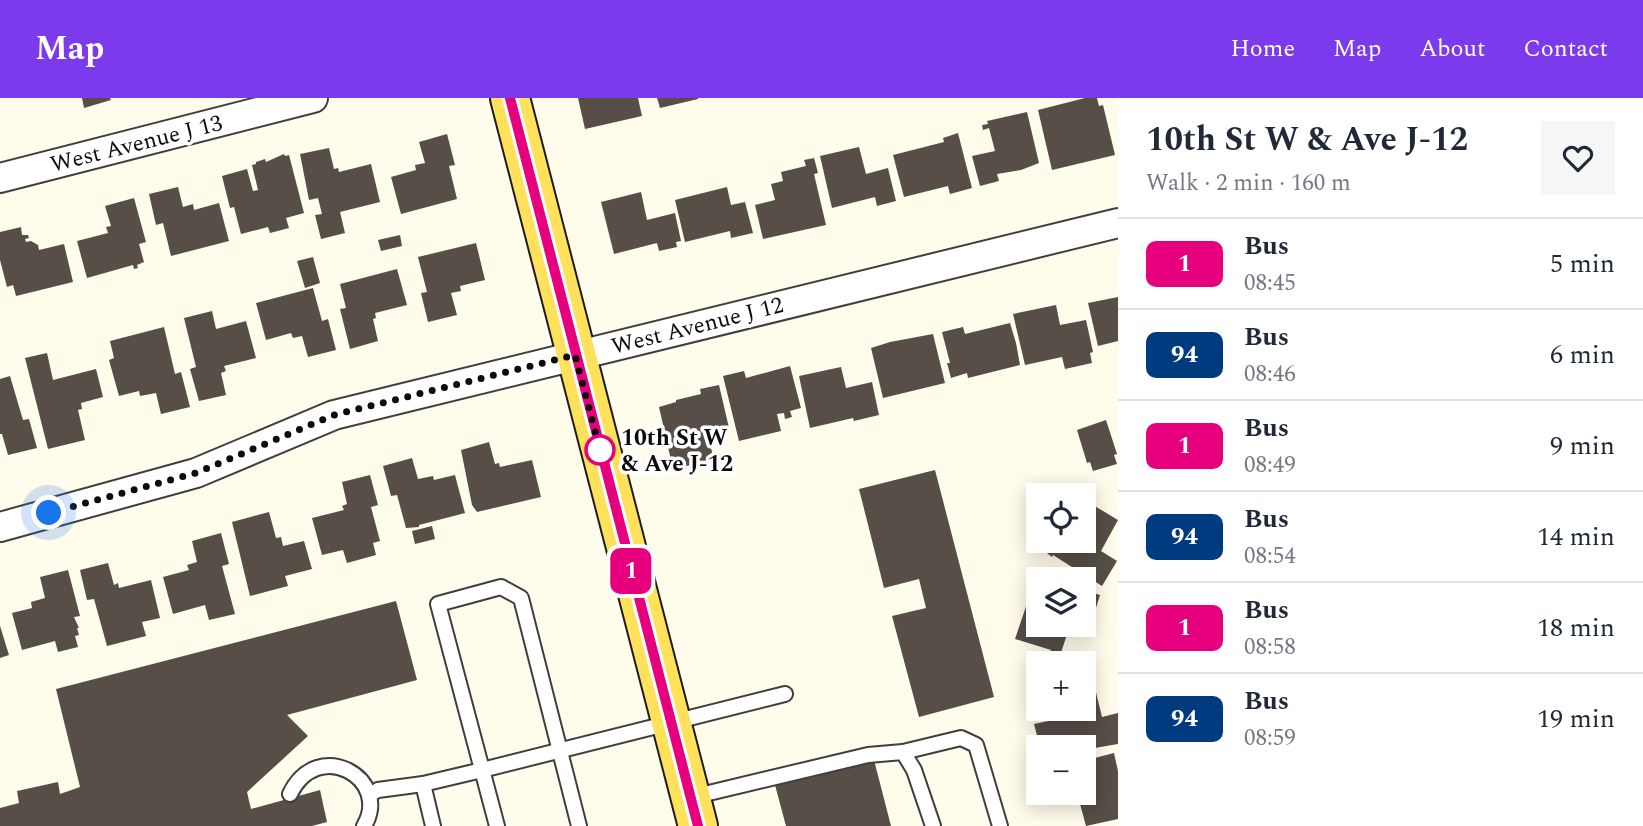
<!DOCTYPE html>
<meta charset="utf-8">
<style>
body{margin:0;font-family:Spectral,serif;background:#f6f6f7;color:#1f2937;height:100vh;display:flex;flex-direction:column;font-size:26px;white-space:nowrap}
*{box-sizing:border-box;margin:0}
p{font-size:23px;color:#747a83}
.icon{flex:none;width:38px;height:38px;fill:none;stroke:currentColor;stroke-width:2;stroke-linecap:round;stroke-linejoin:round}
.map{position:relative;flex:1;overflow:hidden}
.sheet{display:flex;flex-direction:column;background:#fff;width:525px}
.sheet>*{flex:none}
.badge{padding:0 14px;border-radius:10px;font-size:24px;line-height:46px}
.controls{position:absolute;left:1026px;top:385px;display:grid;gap:14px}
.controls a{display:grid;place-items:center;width:70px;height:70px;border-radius:0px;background:#fff;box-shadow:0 4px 18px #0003;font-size:35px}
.you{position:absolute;width:35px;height:35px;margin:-18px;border:5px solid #fff;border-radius:50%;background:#1a73e8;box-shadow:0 0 0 10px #1a73e833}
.map>.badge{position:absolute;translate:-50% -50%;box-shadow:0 0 0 4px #fff}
.round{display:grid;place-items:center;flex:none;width:74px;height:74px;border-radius:0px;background:#f6f6f7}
.overview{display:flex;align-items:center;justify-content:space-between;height:119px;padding:0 28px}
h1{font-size:33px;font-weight:700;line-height:52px}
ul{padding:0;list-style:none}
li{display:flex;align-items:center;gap:21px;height:91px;padding:0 28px;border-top:2px solid #e0e1e3}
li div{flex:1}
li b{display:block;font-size:26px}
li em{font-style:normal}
li .badge{min-width:77px;font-weight:700;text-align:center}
header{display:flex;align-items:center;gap:42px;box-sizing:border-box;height:98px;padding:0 35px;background:#7c3aed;color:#fff}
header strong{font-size:33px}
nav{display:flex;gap:38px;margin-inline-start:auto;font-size:24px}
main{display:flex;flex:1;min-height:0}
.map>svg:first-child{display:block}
</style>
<header>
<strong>Map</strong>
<nav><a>Home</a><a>Map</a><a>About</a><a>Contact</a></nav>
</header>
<main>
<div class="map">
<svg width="1118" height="728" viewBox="0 0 1118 728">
<rect width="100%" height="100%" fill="#fffceb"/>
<g fill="#564e47">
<path d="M82 0H110L111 2 84 10Z"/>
<path d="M578 0H638L642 18 585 31Z"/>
<path d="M657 0H698V1L660 10Z"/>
<path d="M1085 0H1097L1099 8 1103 7 1115 57 1052 72 1038 12Z"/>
<path d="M1027 14 1039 65 1021 72 997 76 999 83 980 88 972 58 995 53 989 30 983 32 982 27 988 26 987 23Z"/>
<path d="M958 35 972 90 950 96 948 88 904 99 893 57 944 44 943 40Z"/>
<path d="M447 36 455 67 449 68 457 101 401 116 391 79 416 72 415 67 425 65 419 44Z"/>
<path d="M859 49 866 76 888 70 896 103 877 108 875 99 832 110 820 58Z"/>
<path d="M329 50 334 71 338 70 339 74 371 66 380 104 340 114 345 135 321 141 315 117 322 116 318 100 309 102 300 56Z"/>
<path d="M284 56 285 58 289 57 304 115 286 120 289 130 270 135 268 129 241 136 234 109 230 110 222 78 247 71 253 93 258 92 252 67 256 66V64L265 61 266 64Z"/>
<path d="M814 60 818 75 814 76 826 127 763 141 755 107 775 102 771 86 783 83 781 74 806 68 804 62Z"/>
<path d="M178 89 183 109 193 106 194 112 219 105 229 143 171 158 163 125 156 127 149 96Z"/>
<path d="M727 89 731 107 745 104 753 135 731 140 730 133 685 144 675 102Z"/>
<path d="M641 94 647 122 675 115 681 143 676 144 677 149 659 153 657 145 614 156 601 104Z"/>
<path d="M134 100 146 144 139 146 144 164 137 167 138 170 134 171 133 167 87 180 77 143 108 135 106 129 111 128 105 108Z"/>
<path d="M21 129 22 137H28L29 140 25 141 26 144 31 143 38 147 39 152 64 146 73 184 16 198 13 187 7 189 0 162V134Z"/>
<path d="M400 137 402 148 381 153 378 142Z"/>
<path d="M476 145 485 182 460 188 461 193 451 195 457 217 428 224 421 195 427 194 418 159Z"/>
<path d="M313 159 320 185 305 190 297 163Z"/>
<path d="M397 171 407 207 375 215 376 220 373 221 378 243 350 251 340 211 346 210 340 186Z"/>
<path d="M313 190 322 223 328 221 336 252 308 259 302 238 293 240 291 235 266 242 256 205Z"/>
<path d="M1118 199V243L1098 248 1088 205Z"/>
<path d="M1056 207 1060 227 1086 222 1093 254 1090 255 1092 265 1065 271 1062 259 1025 267 1013 216Z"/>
<path d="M212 213 216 231 246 223 256 260 224 268 226 273 221 275 226 297 199 303 190 271 196 269 184 220Z"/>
<path d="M1010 225 1016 245 1020 267 968 280 967 275 951 280 947 265H950L942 234 963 229 965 236Z"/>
<path d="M164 229 175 276 181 274 190 309 161 316 156 295 140 298 139 293 119 298 109 262 114 260 110 243Z"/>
<path d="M933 236 945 285 883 300 871 250 890 244Z"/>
<path d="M47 255 53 282 96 271 103 299 81 305 82 311 78 312 85 342 48 351 25 260Z"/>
<path d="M790 268 801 310 790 313 792 319 785 321 784 315 777 316 781 333 739 343 723 278 744 273 746 280Z"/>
<path d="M841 269 846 290 872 284 879 317 854 323 853 320 810 330 799 278Z"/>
<path d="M10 278 23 322 29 321 37 350 8 357 2 336H0V281Z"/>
<path d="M719 287 729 330 710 335 709 330H706L714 362 673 371 659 309 676 304V302L701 296 700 291Z"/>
<path d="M1106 322 1117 356 1114 357 1117 366 1093 373 1090 364 1087 365 1077 332Z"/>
<path d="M489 344 495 366 499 365 500 369 532 362 541 399 477 414 472 407 461 352Z"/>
<path d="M412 360 418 381 433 378 434 382 455 377 465 415 419 427V429L406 430 397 397 391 398 383 368Z"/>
<path d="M935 372 994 599 919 619 892 518 926 510 919 481 884 490 859 391Z"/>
<path d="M370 377 378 407 371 409 380 443 373 445 376 457 347 465 343 452 322 457 312 420 344 412 342 408 347 406 342 384Z"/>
<path d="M1083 401 1118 422 1101 453 1117 463 1102 488 1053 457 1052 459 1034 445 1038 438V443H1083Z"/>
<path d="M269 414 276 440 281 439 283 448 304 443 312 471 285 478 288 488 250 498 232 424Z"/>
<path d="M432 428 435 441 415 446 412 433Z"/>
<path d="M221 435 229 466 222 468 235 516 209 522 205 507 173 516 163 479 189 472 187 467 197 464 192 443Z"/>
<path d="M108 465 114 487 118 485 119 490 151 482 160 520 142 524 146 538 107 548 94 501 87 502 80 472Z"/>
<path d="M68 472 80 518 74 519 79 530H77L79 537 75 538 78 549 58 554 55 543 22 552 12 515 32 510 31 504 45 500 40 479Z"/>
<path d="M1037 476 1050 481H1038V527H1070L1058 564 1048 560 1051 552 1015 541Z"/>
<path d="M1083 492 1100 497 1091 526 1083 523Z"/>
<path d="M396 503 417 582 287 617 308 638 247 694 251 711 320 692 327 724 312 728H0V710L19 705 17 693 58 684 60 696 80 689 56 591Z"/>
<path d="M0 528 9 557 0 560Z"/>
<path d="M1093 582 1102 619 1118 615V646L1083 652V649H1040L1034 626 1053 622 1056 619 1054 611H1083V585Z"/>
<path d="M1114 655 1118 673V721L1086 728 1077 695H1083V663Z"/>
<path d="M874 662 891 728H786L775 687Z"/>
</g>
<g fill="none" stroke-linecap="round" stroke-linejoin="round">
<g stroke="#3f3f3f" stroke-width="18">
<g id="lane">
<path d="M903 654 961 640 976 647 1000 728"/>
<path d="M423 686 433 728"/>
<path d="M290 696C318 638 392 681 364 728"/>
<path d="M369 697 378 692 423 686 482 672 785 596"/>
<path d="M692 699 868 657 903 654 914 672 933 728"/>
<path d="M497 728 438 506 501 489 521 500 579 728"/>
</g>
</g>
<g stroke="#3f3f3f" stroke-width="32">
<g id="street">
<path d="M0 80 313 0"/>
<path d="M0 429 196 375 334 317 1118 125"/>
</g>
</g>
<g stroke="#1d1d1d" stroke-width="42">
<path id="primary" d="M510 0 698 728"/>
</g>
<use href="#lane" stroke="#fff" stroke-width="14"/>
<use href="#street" stroke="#fff" stroke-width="28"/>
<use href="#primary" stroke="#ffe15b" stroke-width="38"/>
</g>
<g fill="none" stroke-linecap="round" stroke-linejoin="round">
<g stroke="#fff" stroke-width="16">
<path id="line" d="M510 0 698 728"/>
</g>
<use href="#line" stroke="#e6007e" stroke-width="10"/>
<path stroke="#0c0c0c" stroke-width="7" stroke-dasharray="0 12.6" d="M49 415 196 375 334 317 575 257 600 352"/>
</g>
<circle fill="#fff" stroke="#e6007e" stroke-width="3.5" cx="600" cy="352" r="14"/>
<g text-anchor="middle" stroke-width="7" stroke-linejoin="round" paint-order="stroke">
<g font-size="23" fill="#0c0c0c" stroke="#fff">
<text transform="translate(136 45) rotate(-14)" y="8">West Avenue J 13</text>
<text transform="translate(697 227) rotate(-14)" y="8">West Avenue J 12</text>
</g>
<g font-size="23" font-weight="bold" fill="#0c0c0c" stroke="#fff" text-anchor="start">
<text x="621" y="347">10th St W<tspan x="621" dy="26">&amp; Ave J-12</tspan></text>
</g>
</g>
</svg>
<div class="controls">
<a><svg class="icon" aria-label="locate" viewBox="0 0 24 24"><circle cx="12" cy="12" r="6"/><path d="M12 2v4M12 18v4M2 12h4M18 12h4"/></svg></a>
<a><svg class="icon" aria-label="layers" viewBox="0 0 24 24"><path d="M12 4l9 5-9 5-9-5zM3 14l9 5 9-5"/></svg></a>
<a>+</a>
<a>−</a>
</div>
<div class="you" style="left:49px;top:415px"></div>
<b class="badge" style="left:631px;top:473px;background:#e6007e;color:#fff">1</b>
</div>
<section class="sheet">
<div class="overview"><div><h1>10th St W &amp; Ave J-12</h1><p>Walk · 2 min · 160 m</p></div><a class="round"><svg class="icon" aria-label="heart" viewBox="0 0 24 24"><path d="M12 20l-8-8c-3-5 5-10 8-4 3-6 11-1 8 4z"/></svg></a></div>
<ul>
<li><span class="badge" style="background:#e6007e;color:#fff">1</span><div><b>Bus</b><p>08:45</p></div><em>5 min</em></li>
<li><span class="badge" style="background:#003b80;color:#fff">94</span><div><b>Bus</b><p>08:46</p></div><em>6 min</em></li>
<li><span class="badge" style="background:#e6007e;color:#fff">1</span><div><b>Bus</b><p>08:49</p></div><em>9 min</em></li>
<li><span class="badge" style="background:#003b80;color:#fff">94</span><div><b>Bus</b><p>08:54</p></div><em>14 min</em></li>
<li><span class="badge" style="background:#e6007e;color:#fff">1</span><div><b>Bus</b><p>08:58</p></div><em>18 min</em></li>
<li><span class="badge" style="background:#003b80;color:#fff">94</span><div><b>Bus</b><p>08:59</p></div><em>19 min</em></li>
</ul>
</section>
</main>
